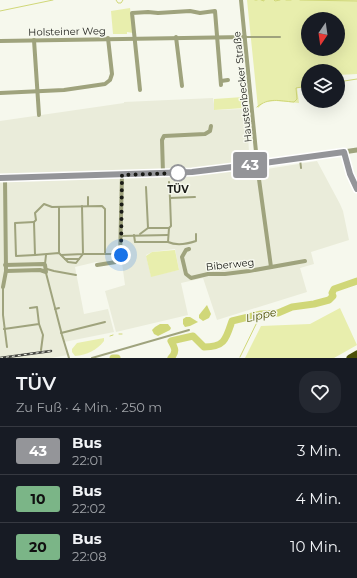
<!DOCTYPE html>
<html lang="de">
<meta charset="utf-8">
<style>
body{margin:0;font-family:Montserrat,sans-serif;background:#242831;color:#f1f3f6;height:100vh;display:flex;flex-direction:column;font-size:15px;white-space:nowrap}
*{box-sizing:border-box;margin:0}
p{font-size:13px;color:#9ea1a6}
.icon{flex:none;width:22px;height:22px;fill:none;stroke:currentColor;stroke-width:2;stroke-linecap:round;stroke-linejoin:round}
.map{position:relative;height:358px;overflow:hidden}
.details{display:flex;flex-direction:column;background:#171b24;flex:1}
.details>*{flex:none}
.badge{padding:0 8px;border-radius:3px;font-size:14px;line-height:26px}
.needle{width:26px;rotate:193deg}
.buttons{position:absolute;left:301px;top:12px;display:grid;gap:8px}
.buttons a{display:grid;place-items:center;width:44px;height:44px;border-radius:50%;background:#171b24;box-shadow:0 4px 16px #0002;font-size:20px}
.you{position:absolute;width:20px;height:20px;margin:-10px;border:3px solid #fff;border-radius:50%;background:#1a73e8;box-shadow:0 0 0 6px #1a73e833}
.map>.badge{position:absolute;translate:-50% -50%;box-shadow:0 0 0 2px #fff}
.round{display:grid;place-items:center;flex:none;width:42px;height:42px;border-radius:16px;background:#242831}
.head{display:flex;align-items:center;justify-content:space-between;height:68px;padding:0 16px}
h1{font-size:19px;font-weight:600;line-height:30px}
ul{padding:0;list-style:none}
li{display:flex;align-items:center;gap:12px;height:48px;padding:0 16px;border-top:1px solid #363941}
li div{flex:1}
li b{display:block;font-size:15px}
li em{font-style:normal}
li .badge{min-width:44px;font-weight:700;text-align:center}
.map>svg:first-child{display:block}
</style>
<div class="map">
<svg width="357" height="358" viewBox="0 0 357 358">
<rect width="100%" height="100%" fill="#f6f8ed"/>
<path fill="#eaecda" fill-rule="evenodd" d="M213 98 215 110 244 109 247 120 250 167 267 169 317 161 340 204 343 211 349 240 311 252 314 264 300 268 307 292 217 320 203 278 181 283 188 315 116 332 105 291 125 285 122 263 124 262H96L75 267 84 314 108 309 114 332 64 342 68 355 51 358H0V121L124 103V102ZM175 249 179 270 151 276 146 255 152 252Z"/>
<g fill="#e8eead" fill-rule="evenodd">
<path d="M247 0H357V74L338 75V71H308V86L297 88 299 103 276 101 264 102 258 108ZM308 19H338V49H308Z"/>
<path d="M130 8 133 33 127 32V34H113L111 11Z"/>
<path d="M243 97 244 108 214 110V99Z"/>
<path d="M175 250 179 270 151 277 146 256 152 252Z"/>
<path d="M340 308 357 345 334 358H245L261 326 310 324Z"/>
<path d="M104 338V341C97 350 87 355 75 356L72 352V349L77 343Z"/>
</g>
<g fill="#d0d778">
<path d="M207 305 211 314 209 318 203 321 199 318V315Z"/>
<path d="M186 317H190L198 322 190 326 185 327 183 324V319Z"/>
<path d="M160 324H168L171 328 170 330 158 336 154 334 152 330 155 327Z"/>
</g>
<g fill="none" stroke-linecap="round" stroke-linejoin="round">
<g stroke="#d0d778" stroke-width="1">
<path d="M116 0 118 3H121L123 0"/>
<path d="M255 0H257"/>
<path d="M261 0 264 1V0"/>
<path d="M274 0 275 1 280 0"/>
<path d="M286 0H291"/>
<path d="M300 0 357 1"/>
<path d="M0 11 53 0"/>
<path d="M338 82 357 79"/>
<path d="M257 107C269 97 279 101 294 102L297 99 296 88 308 86"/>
<path d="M119 334H122"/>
<path d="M110 336 113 335"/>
<path d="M240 357 261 314"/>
</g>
<g stroke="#d0d778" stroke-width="7">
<path d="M113 358H117"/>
<path d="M171 358C177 352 175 348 171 341L193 336 204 347C225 347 226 339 232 321L261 314 278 313 292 307 314 304 329 300 333 296 332 293 334 289 357 281"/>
</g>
<g stroke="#9fa37d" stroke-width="2">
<path d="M245 37H280"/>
<path d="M300 159 301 168"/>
<path d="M169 182 170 198"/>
<path d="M146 187 148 228"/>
<path d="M88 197V206"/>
<path d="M44 204 52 207 102 206 105 209V254H83L79 259H65L59 253 35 255 34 222 36 220 35 213Z"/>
<path d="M59 207V253"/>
<path d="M34 222 15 223 16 256 35 255"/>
<path d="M140 234 148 228H169"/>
<path d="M134 235 135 242H168L169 228 171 226 170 198 195 197"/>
<path d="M121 236 168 235"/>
<path d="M168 242C177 246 187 244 196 241V234"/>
<path d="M105 254H113L120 259"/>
<path d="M61 255 83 254 82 206"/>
<path d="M65 259 68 262 76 263 79 259"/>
<path d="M45 264 46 255"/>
<path d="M47 269 54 271 76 275"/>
<path d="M46 273 62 335 69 358"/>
<path d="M3 287V315L7 347"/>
<path d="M55 309 59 308"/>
<path d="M39 324 43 335 41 350"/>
<path d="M4 329 39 324 37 307 30 308"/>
<path d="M61 333 105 322"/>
<path d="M92 358 189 330"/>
</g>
<g stroke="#9fa37d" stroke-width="4">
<path d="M241 0 258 172 271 267"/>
<path d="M176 37 182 86"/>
<path d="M34 40 39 115"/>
<path d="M0 41 245 37"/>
<path d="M221 81 228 80"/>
<path d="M140 90 132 13 148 12 158 13 190 11 200 13 215 11 221 85"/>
<path d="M0 93 64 90 105 84 110 80 112 74 108 38"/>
<path d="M344 152 350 174 357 189"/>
<path d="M163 173 162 140 164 136 205 134 210 131 211 126"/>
<path d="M189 249 186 250 182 257 186 274 191 278 208 274H225L249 271 305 261"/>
<path d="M5 265 44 264 45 265 46 272 40 270 6 271"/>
<path d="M97 265 116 262 120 259 122 175"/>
<path d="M3 287 6 271 5 178"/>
</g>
<path stroke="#9fa37d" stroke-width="5" d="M0 178 192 172 257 165 357 150"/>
<path stroke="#4c5008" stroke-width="7" d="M350 358 357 354"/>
<g stroke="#42433e" stroke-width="2.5">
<path id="rail" d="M0 358 51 351"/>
</g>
<use href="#rail" stroke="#f6f8ed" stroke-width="1" stroke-dasharray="3" stroke-linecap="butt"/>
</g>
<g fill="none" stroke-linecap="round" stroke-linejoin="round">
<g stroke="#fff" stroke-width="9">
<path id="line" d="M0 178 192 172 257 164 344 152 350 174 357 189"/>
</g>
<use href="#line" stroke="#949599" stroke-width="6"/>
<path stroke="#191a16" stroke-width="4" stroke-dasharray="0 7.2" d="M121 255 122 175 178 173"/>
</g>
<circle fill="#fff" stroke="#949599" stroke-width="2" cx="178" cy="173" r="8"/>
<g text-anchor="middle" stroke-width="3" stroke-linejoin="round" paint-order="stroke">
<g font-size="10" fill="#191a16" stroke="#f6f8ed">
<text transform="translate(67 31) rotate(-1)" y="4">Holsteiner Weg</text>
<text transform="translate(242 87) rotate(-96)" y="4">Haustenbecker Straße</text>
<text transform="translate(230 264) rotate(-6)" y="4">Biberweg</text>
</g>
<g font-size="10" font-weight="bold" fill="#191a16" stroke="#f6f8ed">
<text x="178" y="193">TÜV</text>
</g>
<g font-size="11" font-style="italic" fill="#4b4e02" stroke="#f6f8ed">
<text transform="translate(261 315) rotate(-12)" y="4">Lippe</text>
</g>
</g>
</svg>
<div class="buttons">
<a><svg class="needle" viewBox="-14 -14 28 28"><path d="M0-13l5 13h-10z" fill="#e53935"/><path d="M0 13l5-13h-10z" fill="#9ea1a6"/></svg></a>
<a><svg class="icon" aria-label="layers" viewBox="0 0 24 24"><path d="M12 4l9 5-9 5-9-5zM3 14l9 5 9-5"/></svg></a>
</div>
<div class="you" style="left:121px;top:255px"></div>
<b class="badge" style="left:250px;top:165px;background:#949599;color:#fff">43</b>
</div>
<section class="details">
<div class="head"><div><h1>TÜV</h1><p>Zu Fuß · 4 Min. · 250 m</p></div><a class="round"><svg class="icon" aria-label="heart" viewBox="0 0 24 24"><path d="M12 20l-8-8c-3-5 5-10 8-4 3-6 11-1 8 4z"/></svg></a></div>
<ul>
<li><span class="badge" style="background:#949599;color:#fff">43</span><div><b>Bus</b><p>22:01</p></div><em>3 Min.</em></li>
<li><span class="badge" style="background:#7bb587;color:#111">10</span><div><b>Bus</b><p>22:02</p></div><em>4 Min.</em></li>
<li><span class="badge" style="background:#7bb587;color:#111">20</span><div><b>Bus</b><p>22:08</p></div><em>10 Min.</em></li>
</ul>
</section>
